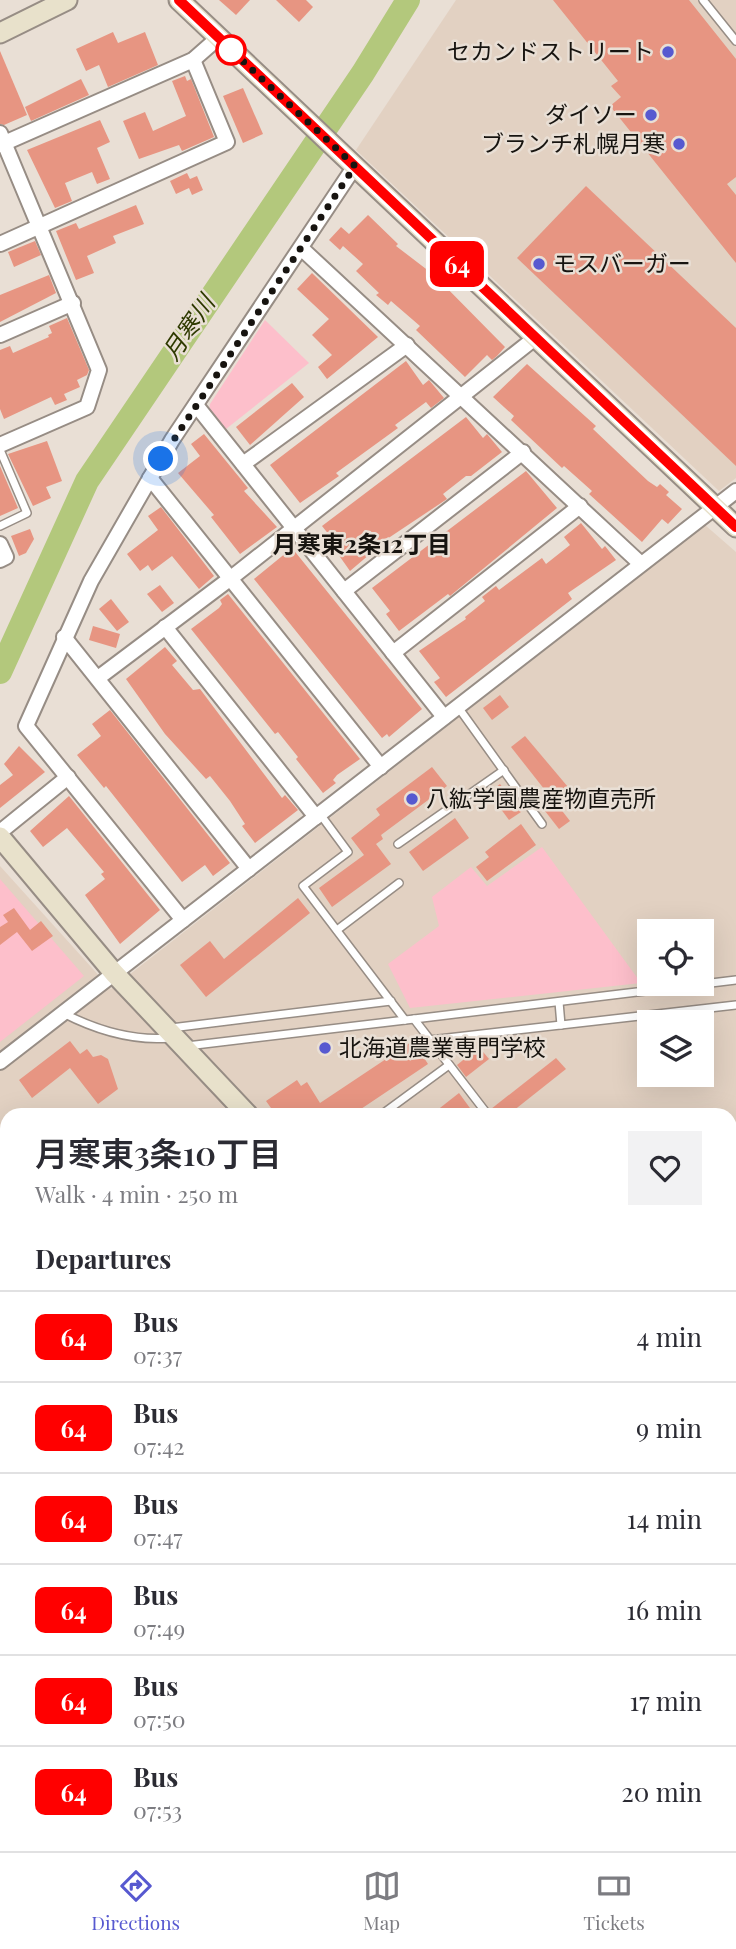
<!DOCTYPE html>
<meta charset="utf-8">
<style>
body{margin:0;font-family:"Playfair Display","Noto Sans JP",serif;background:#f2f2f3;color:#2b2b33;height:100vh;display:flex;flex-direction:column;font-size:26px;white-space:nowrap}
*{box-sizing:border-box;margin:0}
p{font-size:23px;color:#7c7c81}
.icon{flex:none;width:38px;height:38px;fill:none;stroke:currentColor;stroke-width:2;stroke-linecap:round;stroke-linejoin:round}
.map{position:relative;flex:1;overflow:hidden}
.panel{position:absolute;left:0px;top:1108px;width:737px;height:744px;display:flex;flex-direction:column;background:#fff;border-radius:21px 21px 0 0;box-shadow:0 7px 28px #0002}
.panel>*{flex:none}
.badge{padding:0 14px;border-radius:10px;font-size:24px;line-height:46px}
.fabs{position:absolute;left:637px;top:919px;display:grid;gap:14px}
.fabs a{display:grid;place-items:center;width:77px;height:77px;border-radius:0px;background:#fff;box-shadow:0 7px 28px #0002;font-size:35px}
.you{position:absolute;width:35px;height:35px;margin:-18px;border:5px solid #fff;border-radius:50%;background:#1a73e8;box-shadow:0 0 0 10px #1a73e833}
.map>.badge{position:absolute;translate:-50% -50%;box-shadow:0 0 0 4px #fff}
h2{padding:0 35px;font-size:26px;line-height:63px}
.round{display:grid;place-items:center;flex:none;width:74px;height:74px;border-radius:0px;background:#f2f2f3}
.overview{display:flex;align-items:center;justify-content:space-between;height:119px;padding:0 35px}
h1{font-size:33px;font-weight:600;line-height:52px}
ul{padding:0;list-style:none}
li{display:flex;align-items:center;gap:21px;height:91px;padding:0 35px;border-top:2px solid #e1e1e2}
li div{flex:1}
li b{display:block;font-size:26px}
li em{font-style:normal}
li .badge{min-width:77px;font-weight:700;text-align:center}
.dock{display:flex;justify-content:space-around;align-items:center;height:98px;border-top:2px solid #e1e1e2;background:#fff;font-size:19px;color:#7c7c81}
.dock a{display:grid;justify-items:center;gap:4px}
.dock .active{color:#5759d0}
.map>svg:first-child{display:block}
</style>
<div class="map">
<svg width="736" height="1851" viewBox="0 0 736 1851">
<rect width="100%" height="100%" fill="#e9dfd5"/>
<g fill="#e2d1c2" fill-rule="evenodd">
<path d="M456 0H736V478L719 491 356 150Z"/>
<path d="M705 525 736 552V1432L730 1424V1115H7V1527L0 1519V866L111 989ZM649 931H702V984H649ZM649 1022H702V1074H649Z"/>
</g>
<g fill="#fdbfcb">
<path d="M265 320 309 363 226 429 209 410 210 404Z"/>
<path d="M542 847 641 983 410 1008 388 964 439 926 432 897 471 867 487 886Z"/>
<path d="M0 879 84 976 0 1042Z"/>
<path d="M730 1776 736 1784V1830H730Z"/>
</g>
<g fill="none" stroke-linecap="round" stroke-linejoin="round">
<path stroke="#b3c87c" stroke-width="24" d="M0 672 87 481 363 73 408 0"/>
</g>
<g fill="#e79582">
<path d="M219 0H250L236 15Z"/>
<path d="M276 0H306L313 7 299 22Z"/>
<path d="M553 0H689L736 59V177L727 184 736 195V263L610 106 621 97 611 86 618 81Z"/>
<path d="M113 32 118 43 145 32 158 65 108 87 99 65 86 71 76 49Z"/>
<path d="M0 51 27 115 4 125 0 124Z"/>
<path d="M185 76 187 81 191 79 214 137 182 151 179 145 139 159 123 121 145 112 153 131 186 116 172 81Z"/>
<path d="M81 79 89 95 31 121 25 107Z"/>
<path d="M243 88 263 134 243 143 223 96Z"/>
<path d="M100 120 110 142 97 148 110 179 97 184 92 172 65 183 72 201 55 208 27 150Z"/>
<path d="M187 173 190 179 197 176 203 190 192 195 189 188 176 194 170 181Z"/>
<path d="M586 186 736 328V466L517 258Z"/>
<path d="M136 205 144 224 113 236 116 243 87 256 94 273 76 280 56 231 76 223 79 229Z"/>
<path d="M368 215 398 244 396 246 434 275 505 347 497 356 492 360 487 355 465 377 416 330 420 326 391 301 388 305 376 295 379 293 356 271 363 264 343 246 340 250 329 240 341 227 349 234Z"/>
<path d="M35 241 41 255 14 267 8 252Z"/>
<path d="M312 273 378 337 327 379 318 367 332 355 312 335 329 319 297 289Z"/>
<path d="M49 275 56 293 0 322V295Z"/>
<path d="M67 318 89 370 87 375 77 380 80 387 64 394 67 400 55 405 51 397 4 419 0 409V350L10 346 13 353 49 337 48 335 52 333 49 326Z"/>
<path d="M406 361 423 385 429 380 444 398 431 408 426 402 395 425 398 428 336 473 339 476 300 503 270 465Z"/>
<path d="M527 364 596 426 593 429 632 466 648 481 657 487 660 484 669 492 666 495 682 509 668 524 662 519 642 542 589 494 592 491 564 466 562 468 511 420 514 416 493 397Z"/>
<path d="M292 383 304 397 250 445 236 427Z"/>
<path d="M466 417 483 438 487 434 502 452 471 476H466L443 494 447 499 390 537 350 571 338 554 342 551 322 526Z"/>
<path d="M204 434 248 488 244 491 277 527 240 554 211 517 214 515 178 473 200 456 191 444Z"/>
<path d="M47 441 62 481 46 487 51 498 33 506 8 454Z"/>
<path d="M0 466 18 508 0 516Z"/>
<path d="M526 471 557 508 450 596 448 594 399 631 386 614 390 611 372 588Z"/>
<path d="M161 507 214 576 199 589 172 556 152 571 148 565 140 571 127 554 158 530 148 516Z"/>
<path d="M581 523 602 549 605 546 616 560 568 593 572 599 446 697 434 682 440 678 419 651 466 619 465 617 485 601 482 597 496 586 499 590 542 558 546 564 570 545 564 537Z"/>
<path d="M30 529 34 539 26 553 19 556 11 536Z"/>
<path d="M292 548 422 709 389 737 387 734 382 738 254 579Z"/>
<path d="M160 585 174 603 162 612 147 594Z"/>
<path d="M228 594 360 759 337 775 333 780 336 783 323 793 296 759 298 757 278 732 275 734 191 629 219 608 222 604 220 600Z"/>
<path d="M111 599 129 622 117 631 99 609Z"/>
<path d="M93 626 120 634 116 648 89 640Z"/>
<path d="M165 647 177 661 172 665 193 690 200 689 282 798 285 795 298 810 255 843 242 826 245 824 230 801 210 776 206 779 165 734 126 679Z"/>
<path d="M500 695 509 707 492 720 483 708Z"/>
<path d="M110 710 230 863 213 876 205 865 182 882 106 786 104 788 77 755 101 736 92 724Z"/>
<path d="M525 736 568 787 552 799 511 747Z"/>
<path d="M19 746 45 772 0 808V785L13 775 4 764Z"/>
<path d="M432 767 447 786 381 835 383 839 376 844 391 864 332 907 319 888 364 855 351 838 380 815 376 809Z"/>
<path d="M500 784 521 812 509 820 489 793Z"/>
<path d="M69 796 160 910 120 944 85 895 105 879 101 874 104 872 67 828 43 847 30 831Z"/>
<path d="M556 803 570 821 559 829 545 811Z"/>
<path d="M455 818 469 838 423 871 409 852Z"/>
<path d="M521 824 536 845 487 881 476 867 489 857 485 852Z"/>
<path d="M298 898 310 913 206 997 180 965 210 941 224 959Z"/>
<path d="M14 908 30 930 41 921 53 936 32 951 17 932 0 945V927L8 922 3 915Z"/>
<path d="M70 1041 80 1054 87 1049 93 1057 101 1055 108 1059 118 1089 98 1104 70 1068 32 1098 19 1080Z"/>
<path d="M413 1041 428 1064 352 1115H276L266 1101 297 1080 301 1086 307 1082 320 1103Z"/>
<path d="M479 1047 489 1059 466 1077 457 1065Z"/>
<path d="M556 1058 566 1069 508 1115H494L491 1109Z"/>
<path d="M459 1093 475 1115H431Z"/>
</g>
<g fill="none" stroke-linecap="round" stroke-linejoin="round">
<g stroke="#978d85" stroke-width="10">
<g id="lane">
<path d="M703 0 736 41"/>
<path d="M0 450 27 513 0 526"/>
<path d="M458 707 542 824"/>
<path d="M320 814 348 852 303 886 405 1020"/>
<path d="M398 844 504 770"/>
<path d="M337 930 399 883"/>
<path d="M559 1002 561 1025"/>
<path d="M63 1013C96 1030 132 1041 169 1038"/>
<path d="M414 1019 736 980"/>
<path d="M171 1028 391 1001"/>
<path d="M430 1040 736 1005"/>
<path d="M187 1046 414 1019 488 1115"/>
<path d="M381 1115 449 1065"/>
<path d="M0 1247 7 1254"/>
<path d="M0 1375 7 1378"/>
<path d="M0 1529 3 1532 0 1534"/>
</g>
</g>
<g stroke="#978d85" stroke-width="18">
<g id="street">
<path d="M0 133 99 370 87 407 0 445"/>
<path d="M0 145 193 60 218 38"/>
<path d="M0 244 227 142 193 60"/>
<path d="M301 248 641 564"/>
<path d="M0 335 73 303"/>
<path d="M196 405 444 717"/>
<path d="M243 464 407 345"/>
<path d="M150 478 381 767"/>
<path d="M0 544 6 557 0 560"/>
<path d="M344 591 523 452"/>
<path d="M165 627 316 817"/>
<path d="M64 637 249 869"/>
<path d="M393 653 580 506"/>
<path d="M98 678 231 578 535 338"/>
<path d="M0 832 68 777"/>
<path d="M183 920 26 726 91 581 172 440 355 166"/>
<path d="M0 1062 736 491"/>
<path d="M730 1433 736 1441"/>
<path d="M730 1583H736"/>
<path d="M730 1669H736"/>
<path d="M730 1765 736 1771"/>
<path d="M277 1844 283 1851"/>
<path d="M503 1844 510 1851"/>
<path d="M0 1845 7 1840"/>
<path d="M203 1851 211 1844"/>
<path d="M454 1851 462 1844"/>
</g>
</g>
<g stroke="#978d85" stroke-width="23">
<g id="secondary">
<path d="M179 0 736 527"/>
<path d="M0 33 67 0"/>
<path d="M0 837 114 973 248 1115"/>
<path d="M662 1844V1850L736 1847"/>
</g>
</g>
<use href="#lane" stroke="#fff" stroke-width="7"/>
<use href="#street" stroke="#fff" stroke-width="14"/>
<use href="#secondary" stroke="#e8e1cb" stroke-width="19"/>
</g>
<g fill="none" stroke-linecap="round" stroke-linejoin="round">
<g stroke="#fff" stroke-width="16">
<path id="line" d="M179 0 736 527"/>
</g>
<use href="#line" stroke="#f00" stroke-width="10"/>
<path stroke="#171410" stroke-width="7" stroke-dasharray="0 12.6" d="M161 459 355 166 231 50"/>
</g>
<circle fill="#fff" stroke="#f00" stroke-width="3.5" cx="231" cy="50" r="14"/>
<g fill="#5759d0" stroke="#e9dfd5" stroke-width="2.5">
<circle cx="668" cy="52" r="7"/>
<circle cx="651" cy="115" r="7"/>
<circle cx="679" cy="144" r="7"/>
<circle cx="539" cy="264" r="7"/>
<circle cx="412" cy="799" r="7"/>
<circle cx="325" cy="1048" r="7"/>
</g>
<g text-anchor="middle" stroke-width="5" stroke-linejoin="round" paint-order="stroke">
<g font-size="23" fill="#171410" stroke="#e9dfd5" text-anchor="end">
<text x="654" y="60">セカンドストリート</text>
<text x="637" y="123">ダイソー</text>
<text x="665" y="152">ブランチ札幌月寒</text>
<text x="553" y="272" text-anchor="start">モスバーガー</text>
<text x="426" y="807" text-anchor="start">八紘学園農産物直売所</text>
<text x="339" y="1056" text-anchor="start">北海道農業専門学校</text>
</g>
<g font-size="24" font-style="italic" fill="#2e3a00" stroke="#e9dfd5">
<text transform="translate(189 328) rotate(-56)" y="8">月寒川</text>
</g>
<g font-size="24" font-weight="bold" fill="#171410" stroke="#e9dfd5">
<text x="362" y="553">月寒東2条12丁目</text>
</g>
</g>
</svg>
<div class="fabs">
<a><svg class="icon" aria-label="locate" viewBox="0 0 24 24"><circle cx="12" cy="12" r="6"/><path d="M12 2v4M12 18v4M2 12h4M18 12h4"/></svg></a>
<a><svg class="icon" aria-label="layers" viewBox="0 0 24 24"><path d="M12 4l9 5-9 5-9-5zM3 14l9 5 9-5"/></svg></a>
</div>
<div class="you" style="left:161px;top:459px"></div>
<b class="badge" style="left:457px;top:264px;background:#f00;color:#fff">64</b>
<section class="panel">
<div class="overview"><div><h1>月寒東3条10丁目</h1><p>Walk · 4 min · 250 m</p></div><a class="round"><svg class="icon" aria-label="heart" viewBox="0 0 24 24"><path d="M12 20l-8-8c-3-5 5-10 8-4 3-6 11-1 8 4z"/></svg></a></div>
<h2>Departures</h2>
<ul>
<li><span class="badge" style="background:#f00;color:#fff">64</span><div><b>Bus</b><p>07:37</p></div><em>4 min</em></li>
<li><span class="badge" style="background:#f00;color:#fff">64</span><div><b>Bus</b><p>07:42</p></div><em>9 min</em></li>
<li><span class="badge" style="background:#f00;color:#fff">64</span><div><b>Bus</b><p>07:47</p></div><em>14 min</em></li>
<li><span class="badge" style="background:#f00;color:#fff">64</span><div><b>Bus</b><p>07:49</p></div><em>16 min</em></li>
<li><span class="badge" style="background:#f00;color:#fff">64</span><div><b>Bus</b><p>07:50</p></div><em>17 min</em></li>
<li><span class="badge" style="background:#f00;color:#fff">64</span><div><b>Bus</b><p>07:53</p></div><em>20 min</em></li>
</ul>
</section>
</div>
<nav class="dock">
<a class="active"><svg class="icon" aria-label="directions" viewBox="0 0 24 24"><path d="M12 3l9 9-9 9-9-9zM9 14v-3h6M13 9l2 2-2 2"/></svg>Directions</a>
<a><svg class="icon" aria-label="map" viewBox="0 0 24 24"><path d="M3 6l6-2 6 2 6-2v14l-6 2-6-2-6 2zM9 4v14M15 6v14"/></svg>Map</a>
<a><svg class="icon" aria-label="tickets" viewBox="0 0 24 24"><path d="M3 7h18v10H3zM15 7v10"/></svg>Tickets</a>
</nav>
